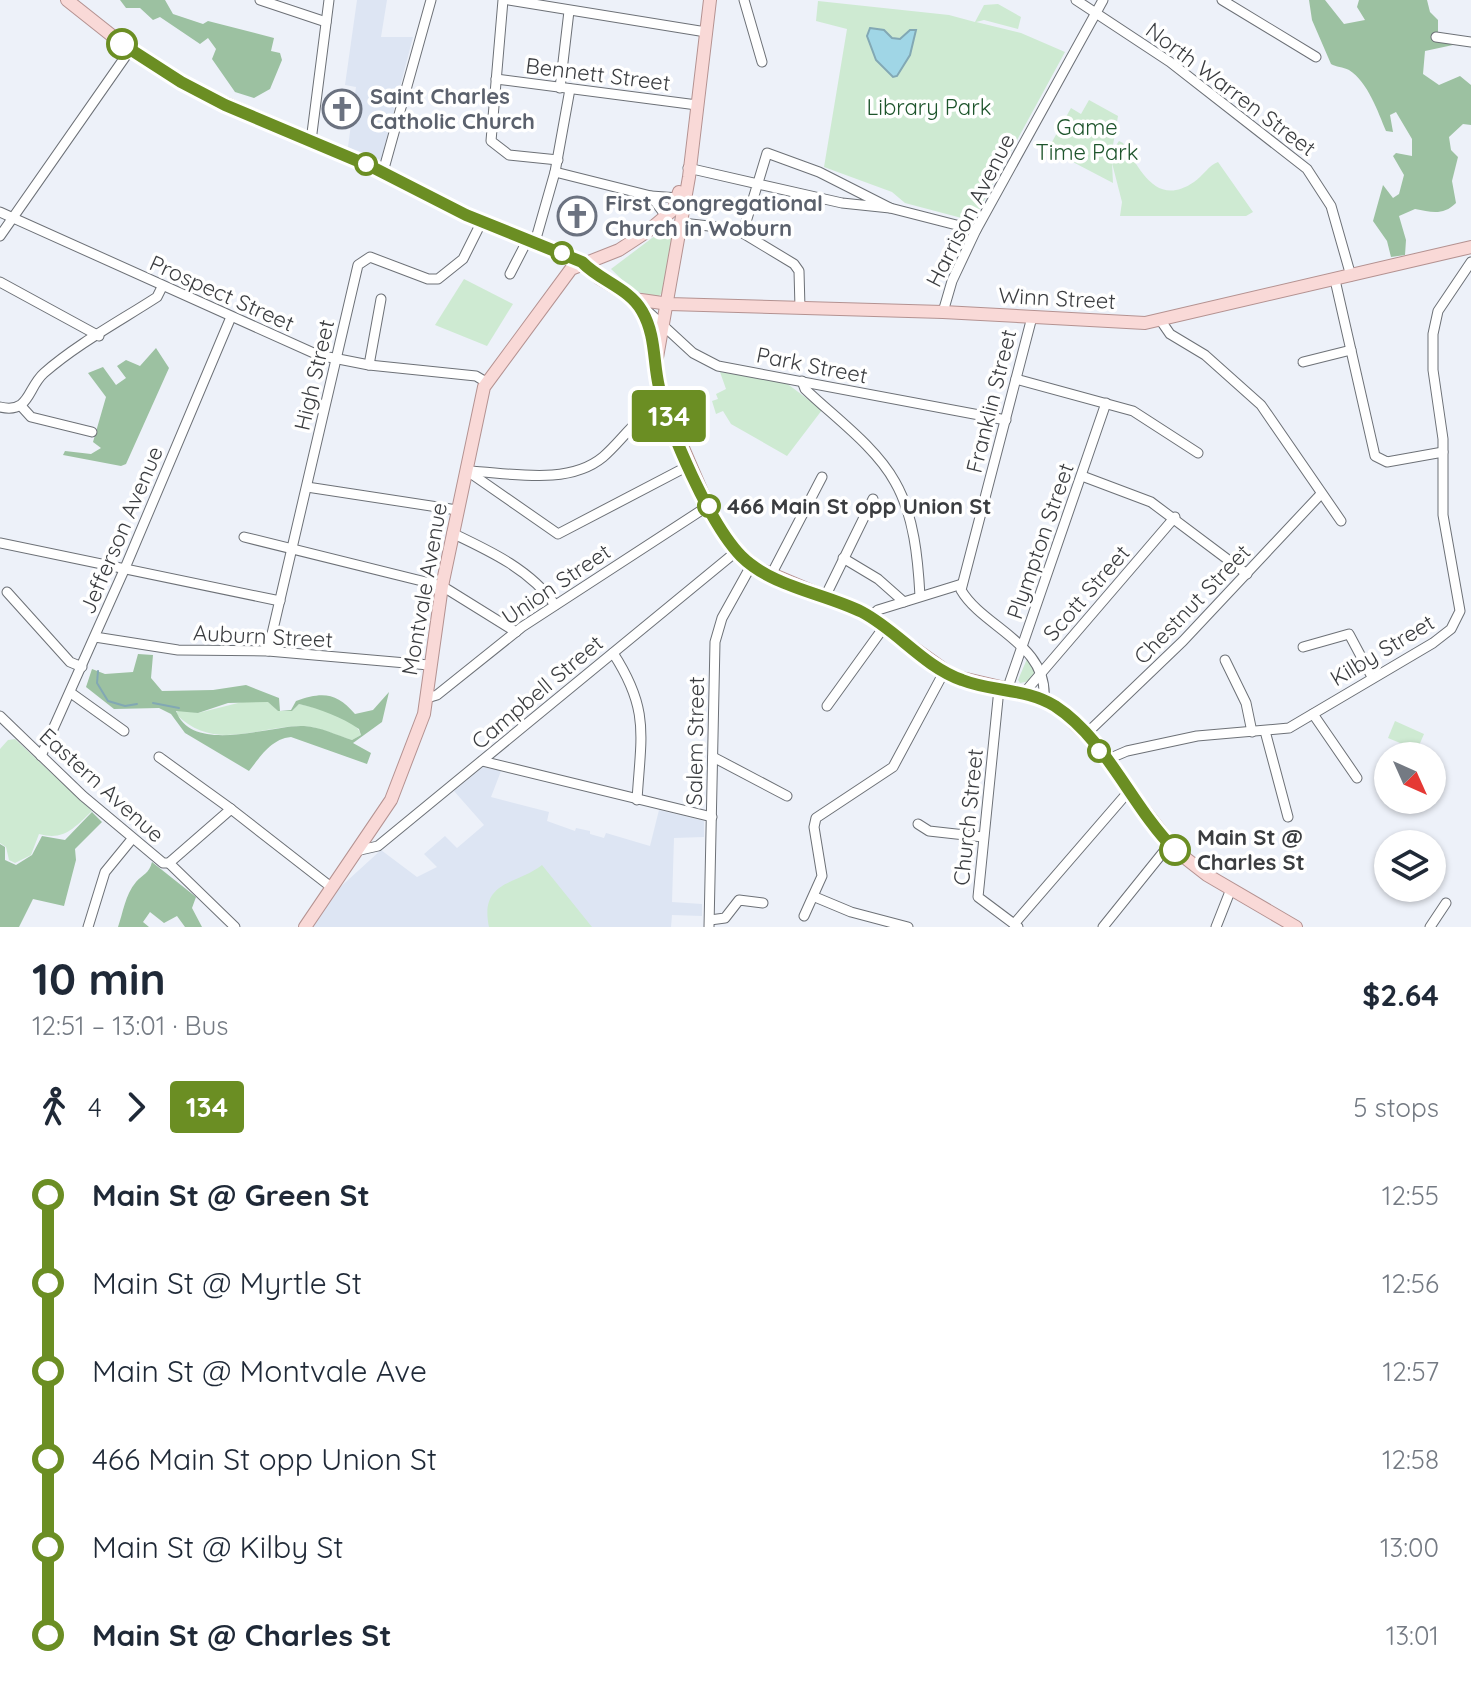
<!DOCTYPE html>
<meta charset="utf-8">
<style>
body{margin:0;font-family:Quicksand,sans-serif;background:#f6f6f7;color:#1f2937;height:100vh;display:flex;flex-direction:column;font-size:30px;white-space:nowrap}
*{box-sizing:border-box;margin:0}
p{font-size:26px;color:#747a83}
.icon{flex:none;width:44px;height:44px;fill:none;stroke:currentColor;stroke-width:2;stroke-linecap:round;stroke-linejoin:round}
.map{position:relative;height:927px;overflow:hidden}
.drawer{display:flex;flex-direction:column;background:#fff;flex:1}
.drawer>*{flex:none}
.badge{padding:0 16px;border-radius:6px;font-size:28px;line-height:52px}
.needle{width:52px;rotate:135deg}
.controls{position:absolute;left:1374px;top:742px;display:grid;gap:16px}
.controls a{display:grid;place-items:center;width:72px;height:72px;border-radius:50%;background:#fff;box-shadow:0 2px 6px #0004;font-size:40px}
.map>.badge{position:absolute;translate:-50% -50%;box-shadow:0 0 0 4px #fff}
.legs{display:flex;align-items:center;gap:12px;height:88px;padding:0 32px;font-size:26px}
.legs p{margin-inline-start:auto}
.head{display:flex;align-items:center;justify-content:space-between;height:136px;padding:0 32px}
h1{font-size:44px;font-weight:700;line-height:60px}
ul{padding:0 32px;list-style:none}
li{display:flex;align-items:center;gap:28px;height:88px;font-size:30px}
li i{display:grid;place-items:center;width:12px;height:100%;margin:0 10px;background:currentColor}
li i::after{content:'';width:20px;height:20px;margin:-10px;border:6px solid;border-radius:50%;background:#fff}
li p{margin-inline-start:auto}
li:first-child i{background:linear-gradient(#0000 50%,currentColor 0)}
li:last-child i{background:linear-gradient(currentColor 50%,#0000 0)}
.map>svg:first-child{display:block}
</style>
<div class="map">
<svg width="1471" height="927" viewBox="0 0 1471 927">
<rect width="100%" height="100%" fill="#edf1f9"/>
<g fill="#dde5f3">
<path d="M357 0H387L381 37H413L381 160 348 147 356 87 345 85Z"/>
<path d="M483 767 501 771 491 797 549 812 547 821 575 831 576 828 590 831V834L604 838 606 833 650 846 659 810 704 821V837L674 838 672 902 702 904V916L672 915 671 927H310L337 890 381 850 417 877 437 867 424 854 445 836 457 848 484 825 454 791Z"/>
</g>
<g fill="#ceead2">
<path d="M818 1 949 15 975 22 984 5 998 4 1021 17 1018 29 984 20 976 22 1021 33 1065 52 973 221 905 203 892 192 824 167 847 29 816 21Z"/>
<path d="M1089 100 1118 116 1112 151 1119 141 1123 143C1140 169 1156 208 1194 182 1203 176 1209 165 1218 162L1253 212 1246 216H1120L1122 202 1112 163 1113 183 1048 149 1071 108 1081 114Z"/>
<path d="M664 229 672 236 664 291 657 298 633 290 611 269Z"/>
<path d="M464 279 513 304 487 346 435 325Z"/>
<path d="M720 372 785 382 822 410 787 456 731 424 723 411 716 414 712 401 718 399 716 394 726 389Z"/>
<path d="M1027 659 1035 666V675L1030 681 1020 683 1018 680Z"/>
<path d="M246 701 269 702 278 711H292L299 704C316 708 357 717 361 735L352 740C334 735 317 725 297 726 255 728 212 751 176 714L179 708 198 713Z"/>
<path d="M1395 721 1424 734 1417 750 1388 738Z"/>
<path d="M15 739 92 811C74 828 64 841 39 834L31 855 15 863 9 860 6 847 0 843V749L8 740Z"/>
<path d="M542 865 592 927H489C479 880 517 885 542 865Z"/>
</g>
<g fill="#9cc1a1" fill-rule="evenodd">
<path d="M120 0H165L173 14 203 24 208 21 274 38 271 51 280 53 282 60 270 89 254 98 235 92 212 59 216 49 208 38 200 44 160 17 153 20 140 8H126Z"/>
<path d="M1309 0H1325L1344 24 1365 20 1357 7 1359 0H1427L1430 12 1438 20V39L1453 45 1425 51 1423 74 1439 85 1460 76 1471 85V125L1463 124 1449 137 1451 150 1458 157 1452 181 1456 203C1443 216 1431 212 1415 209L1399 216 1406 240 1405 255 1391 257 1387 241 1373 221 1383 185 1393 198 1399 194 1404 175 1393 156 1396 153 1412 156V139L1396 112 1390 115 1393 132 1386 131C1378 112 1368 82 1349 70 1343 67 1336 67 1331 64L1312 20Z"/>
<path d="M156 348 169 368 126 464 121 466 63 455 65 451 91 454 101 448 93 442 106 397 88 373 103 367 116 385 126 378 117 366 126 360 140 366Z"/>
<path d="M138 654 153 655 151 678 162 691 213 690 246 685 279 698 280 711 291 710 296 701C323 691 337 693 355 714L373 710 389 692 382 722 353 743 371 753 367 764 291 737C271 739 261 756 249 771L185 733 171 714 159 708 114 709 86 687 92 669 105 674 133 672ZM268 702 278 711H292L299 704C320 709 342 717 359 729L361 735 352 740C336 735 321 727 304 726 273 724 193 756 176 711L198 713 228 703Z"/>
<path d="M92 812 102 822 75 849 76 860 64 906 33 899 19 927H0V844L5 847V860L16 865 32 855 42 836 65 840Z"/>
<path d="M152 862 196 897 192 908 202 927H185L177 916 164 923 150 912 143 922 149 927H118C123 913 125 895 136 882 143 874 149 874 152 862Z"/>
</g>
<path fill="#a0d6e6" stroke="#82a8b4" stroke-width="2" d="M870 28 884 30 892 38 900 39 910 30H916L910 55 897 76 893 77 876 60 867 36Z"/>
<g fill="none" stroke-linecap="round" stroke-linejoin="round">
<g stroke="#82a8b4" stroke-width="2">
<path d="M98 671 97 683 108 701 125 706 137 704"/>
<path d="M153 703 179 708"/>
</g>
<g stroke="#6d7177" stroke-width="11">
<g id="minor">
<path d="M260 0 326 22"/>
<path d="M503 0 491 141 509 155 558 160"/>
<path d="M509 0 706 32"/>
<path d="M744 0 762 62"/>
<path d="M1076 0 1170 62 1307 169 1331 206 1351 276"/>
<path d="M1222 0 1316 57"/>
<path d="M1436 37 1471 42"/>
<path d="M496 79 697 105"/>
<path d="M560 88 569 11"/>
<path d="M311 141 329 0"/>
<path d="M688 168 842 203 890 208 819 172 767 153C759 179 751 206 743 232"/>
<path d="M383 172 431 0"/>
<path d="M555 172 651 196 666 216"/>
<path d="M651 196 679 198"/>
<path d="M890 208 976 230"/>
<path d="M0 212 318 355 369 365 476 376 486 382"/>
<path d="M682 223 736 229 794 264 799 271 800 308"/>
<path d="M0 236 130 50"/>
<path d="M535 242 555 172 570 89"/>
<path d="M510 274 528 239"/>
<path d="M1335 280 1375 456 1387 462 1443 452"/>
<path d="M0 282 99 336"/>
<path d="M642 306 693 353 718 366 1006 420"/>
<path d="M943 312 952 281 976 230 1103 0"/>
<path d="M1032 317 961 590C983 628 1049 644 1044 700"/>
<path d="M1161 321 1170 334 1205 355 1261 405 1341 521"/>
<path d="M1303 362 1351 350"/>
<path d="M369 365 381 299"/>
<path d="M1016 379 1133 411 1198 453"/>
<path d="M802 381 805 389C834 417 875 446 895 482 914 515 918 559 920 596"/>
<path d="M21 406 31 417 92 432"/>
<path d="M0 407C30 414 27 388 44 373 77 344 120 321 157 297L162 287"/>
<path d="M466 470 558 534 690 465"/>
<path d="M469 471C511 473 568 486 603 457 625 438 636 415 665 405"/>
<path d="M1082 476 1151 502 1247 574"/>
<path d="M307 487 457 510"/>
<path d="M452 533C490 551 531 570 555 605"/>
<path d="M244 537 442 586 516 632"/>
<path d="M0 543 280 601"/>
<path d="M843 558 878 579 904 602"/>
<path d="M771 575 822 477"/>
<path d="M7 592 70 662 82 667"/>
<path d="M825 597 873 499"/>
<path d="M870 617 878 610 962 584"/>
<path d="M95 637 178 650 268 651 429 665"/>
<path d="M1303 647 1349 634 1372 677"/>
<path d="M268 651 358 265 370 257 428 279H438L463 259 482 221"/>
<path d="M613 653C650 710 641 735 637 800"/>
<path d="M1225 660 1246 703 1252 732"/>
<path d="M999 689 978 897 1018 927"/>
<path d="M1007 690 1106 403"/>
<path d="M71 693 124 731"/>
<path d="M1024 693 1175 517"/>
<path d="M427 698 437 695 522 627 708 506"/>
<path d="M827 706 884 627"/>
<path d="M1313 714 1357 778"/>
<path d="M0 716 83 796 163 863H169L231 809 331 887"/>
<path d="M1265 731 1288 817"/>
<path d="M1086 734 1183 641 1320 495"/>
<path d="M41 756 125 568 231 317"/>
<path d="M159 757 231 809"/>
<path d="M713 757 787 796"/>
<path d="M1106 760 1127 751 1197 736 1289 728 1433 643 1451 629 1460 611 1443 515V439L1433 370V334L1438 311 1471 262"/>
<path d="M482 761 712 817"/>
<path d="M918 824 929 831 983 837"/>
<path d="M356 851 378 846 737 551"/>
<path d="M169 863 235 927"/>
<path d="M815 897 851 912 908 927"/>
<path d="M804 916 822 876 814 827 816 818 893 767 944 672"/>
<path d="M710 920 725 918 739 900 763 903"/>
<path d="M1014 924 1129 791"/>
<path d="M88 927 105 872 132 839"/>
<path d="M709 927 715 642 722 618 752 564"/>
<path d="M1103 927 1169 845"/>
<path d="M1216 927 1231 889"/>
<path d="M1430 927 1446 903"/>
</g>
</g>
<g stroke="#b49291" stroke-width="14">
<g id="major">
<path d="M67 0 130 50 197 91 372 167 466 215 582 262 599 278 634 299 644 315 655 350"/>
<path d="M710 0 689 177 656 363 662 399 708 506 733 547 757 568 866 614 953 676 1030 694 1057 707 1091 740 1175 850 1207 875 1296 927"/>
<path d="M634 299 669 304 943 312 1145 323 1471 247"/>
<path d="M305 927 391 800 424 714 442 586 484 387 571 269 619 250 648 231 674 209 679 192"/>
</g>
</g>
<use href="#minor" stroke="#fff" stroke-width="9"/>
<use href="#major" stroke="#f9d9d7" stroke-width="12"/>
</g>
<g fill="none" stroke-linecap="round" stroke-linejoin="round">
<g stroke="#fff" stroke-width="18">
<path id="line-1" d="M122 44 181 82 225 105 372 167 466 215 582 262C600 281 629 288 642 311 656 335 653 362 659 387 669 431 710 524 741 556 772 587 824 593 862 612 898 631 923 666 962 680 992 692 1026 688 1055 706 1107 740 1131 806 1175 850"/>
</g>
<use href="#line-1" stroke="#6b8e23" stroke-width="12"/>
</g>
<defs>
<g id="church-ring" transform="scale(2)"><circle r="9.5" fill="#fff" stroke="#6b7280" stroke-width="1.5"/><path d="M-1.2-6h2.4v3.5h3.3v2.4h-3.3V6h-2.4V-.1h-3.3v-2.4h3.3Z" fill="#6b7280"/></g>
</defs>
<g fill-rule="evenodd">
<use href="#church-ring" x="342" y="109"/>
<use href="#church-ring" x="577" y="216"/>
</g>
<g fill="#fff" stroke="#6b8e23" stroke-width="4">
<circle cx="122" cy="44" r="14"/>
<circle cx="366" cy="164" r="10"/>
<circle cx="562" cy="253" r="10"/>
<circle cx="709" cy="506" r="10"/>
<circle cx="1099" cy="751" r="10"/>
<circle cx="1175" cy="850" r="14"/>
</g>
<g text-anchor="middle" stroke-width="7" stroke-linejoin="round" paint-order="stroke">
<g font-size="22" fill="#3b3d40" stroke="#fff">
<text transform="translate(598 74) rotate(7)" y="8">Bennett Street</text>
<text transform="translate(1231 89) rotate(37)" y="8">North Warren Street</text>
<text transform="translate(970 210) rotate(-63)" y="8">Harrison Avenue</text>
<text transform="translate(222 293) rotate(24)" y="8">Prospect Street</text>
<text transform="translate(1057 298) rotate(3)" y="8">Winn Street</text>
<text transform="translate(812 365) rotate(11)" y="8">Park Street</text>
<text transform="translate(314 375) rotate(-77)" y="8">High Street</text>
<text transform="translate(991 401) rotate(-76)" y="8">Franklin Street</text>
<text transform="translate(121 530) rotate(-67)" y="8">Jefferson Avenue</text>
<text transform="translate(1040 541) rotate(-71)" y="8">Plympton Street</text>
<text transform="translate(556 584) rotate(-34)" y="8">Union Street</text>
<text transform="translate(424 589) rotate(-80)" y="8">Montvale Avenue</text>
<text transform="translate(1086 593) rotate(-49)" y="8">Scott Street</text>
<text transform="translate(1192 604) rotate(-46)" y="8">Chestnut Street</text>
<text transform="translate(263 636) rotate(3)" y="8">Auburn Street</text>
<text transform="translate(1382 650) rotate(-31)" y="8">Kilby Street</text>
<text transform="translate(537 692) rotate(-40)" y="8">Campbell Street</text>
<text transform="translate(695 741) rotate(-89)" y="8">Salem Street</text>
<text transform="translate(102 785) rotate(42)" y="8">Eastern Avenue</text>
<text transform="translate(968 817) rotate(-84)" y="8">Church Street</text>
</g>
<g font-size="22" font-weight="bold" fill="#5b616d" stroke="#fff" text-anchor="start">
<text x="370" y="104">Saint Charles<tspan x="370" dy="25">Catholic Church</tspan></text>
<text x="605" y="211">First Congregational<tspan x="605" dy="25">Church in Woburn</tspan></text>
</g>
<g font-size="22" fill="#1e552c" stroke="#fff">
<text x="929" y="115">Library Park</text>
<text x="1087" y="135">Game<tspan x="1087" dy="25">Time Park</tspan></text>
</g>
<g font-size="22" font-weight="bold" fill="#3b3d40" stroke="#fff" text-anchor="start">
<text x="727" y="514">466 Main St opp Union St</text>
<text x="1197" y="845">Main St @<tspan x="1197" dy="25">Charles St</tspan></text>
</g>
</g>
</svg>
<div class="controls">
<a><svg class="needle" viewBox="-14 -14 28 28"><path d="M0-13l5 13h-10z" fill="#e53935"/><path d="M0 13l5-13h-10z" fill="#747a83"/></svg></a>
<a><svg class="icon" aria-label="layers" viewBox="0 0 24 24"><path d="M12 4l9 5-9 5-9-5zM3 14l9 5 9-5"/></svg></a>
</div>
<b class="badge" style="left:669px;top:416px;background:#6b8e23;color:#fff">134</b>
</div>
<section class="drawer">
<div class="head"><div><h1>10 min</h1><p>12:51 – 13:01 · Bus</p></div><b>$2.64</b></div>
<div class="legs"><svg class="icon" aria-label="walk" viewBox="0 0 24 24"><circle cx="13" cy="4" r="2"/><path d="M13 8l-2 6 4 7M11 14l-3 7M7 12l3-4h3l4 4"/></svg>4<svg class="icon" aria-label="forward" viewBox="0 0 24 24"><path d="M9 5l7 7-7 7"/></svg><b class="badge" style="background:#6b8e23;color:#fff">134</b><p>5 stops</p></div>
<ul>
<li><i style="color:#6b8e23"></i><b>Main St @ Green St</b><p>12:55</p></li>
<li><i style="color:#6b8e23"></i><span>Main St @ Myrtle St</span><p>12:56</p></li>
<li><i style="color:#6b8e23"></i><span>Main St @ Montvale Ave</span><p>12:57</p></li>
<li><i style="color:#6b8e23"></i><span>466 Main St opp Union St</span><p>12:58</p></li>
<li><i style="color:#6b8e23"></i><span>Main St @ Kilby St</span><p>13:00</p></li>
<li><i style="color:#6b8e23"></i><b>Main St @ Charles St</b><p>13:01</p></li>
</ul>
</section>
